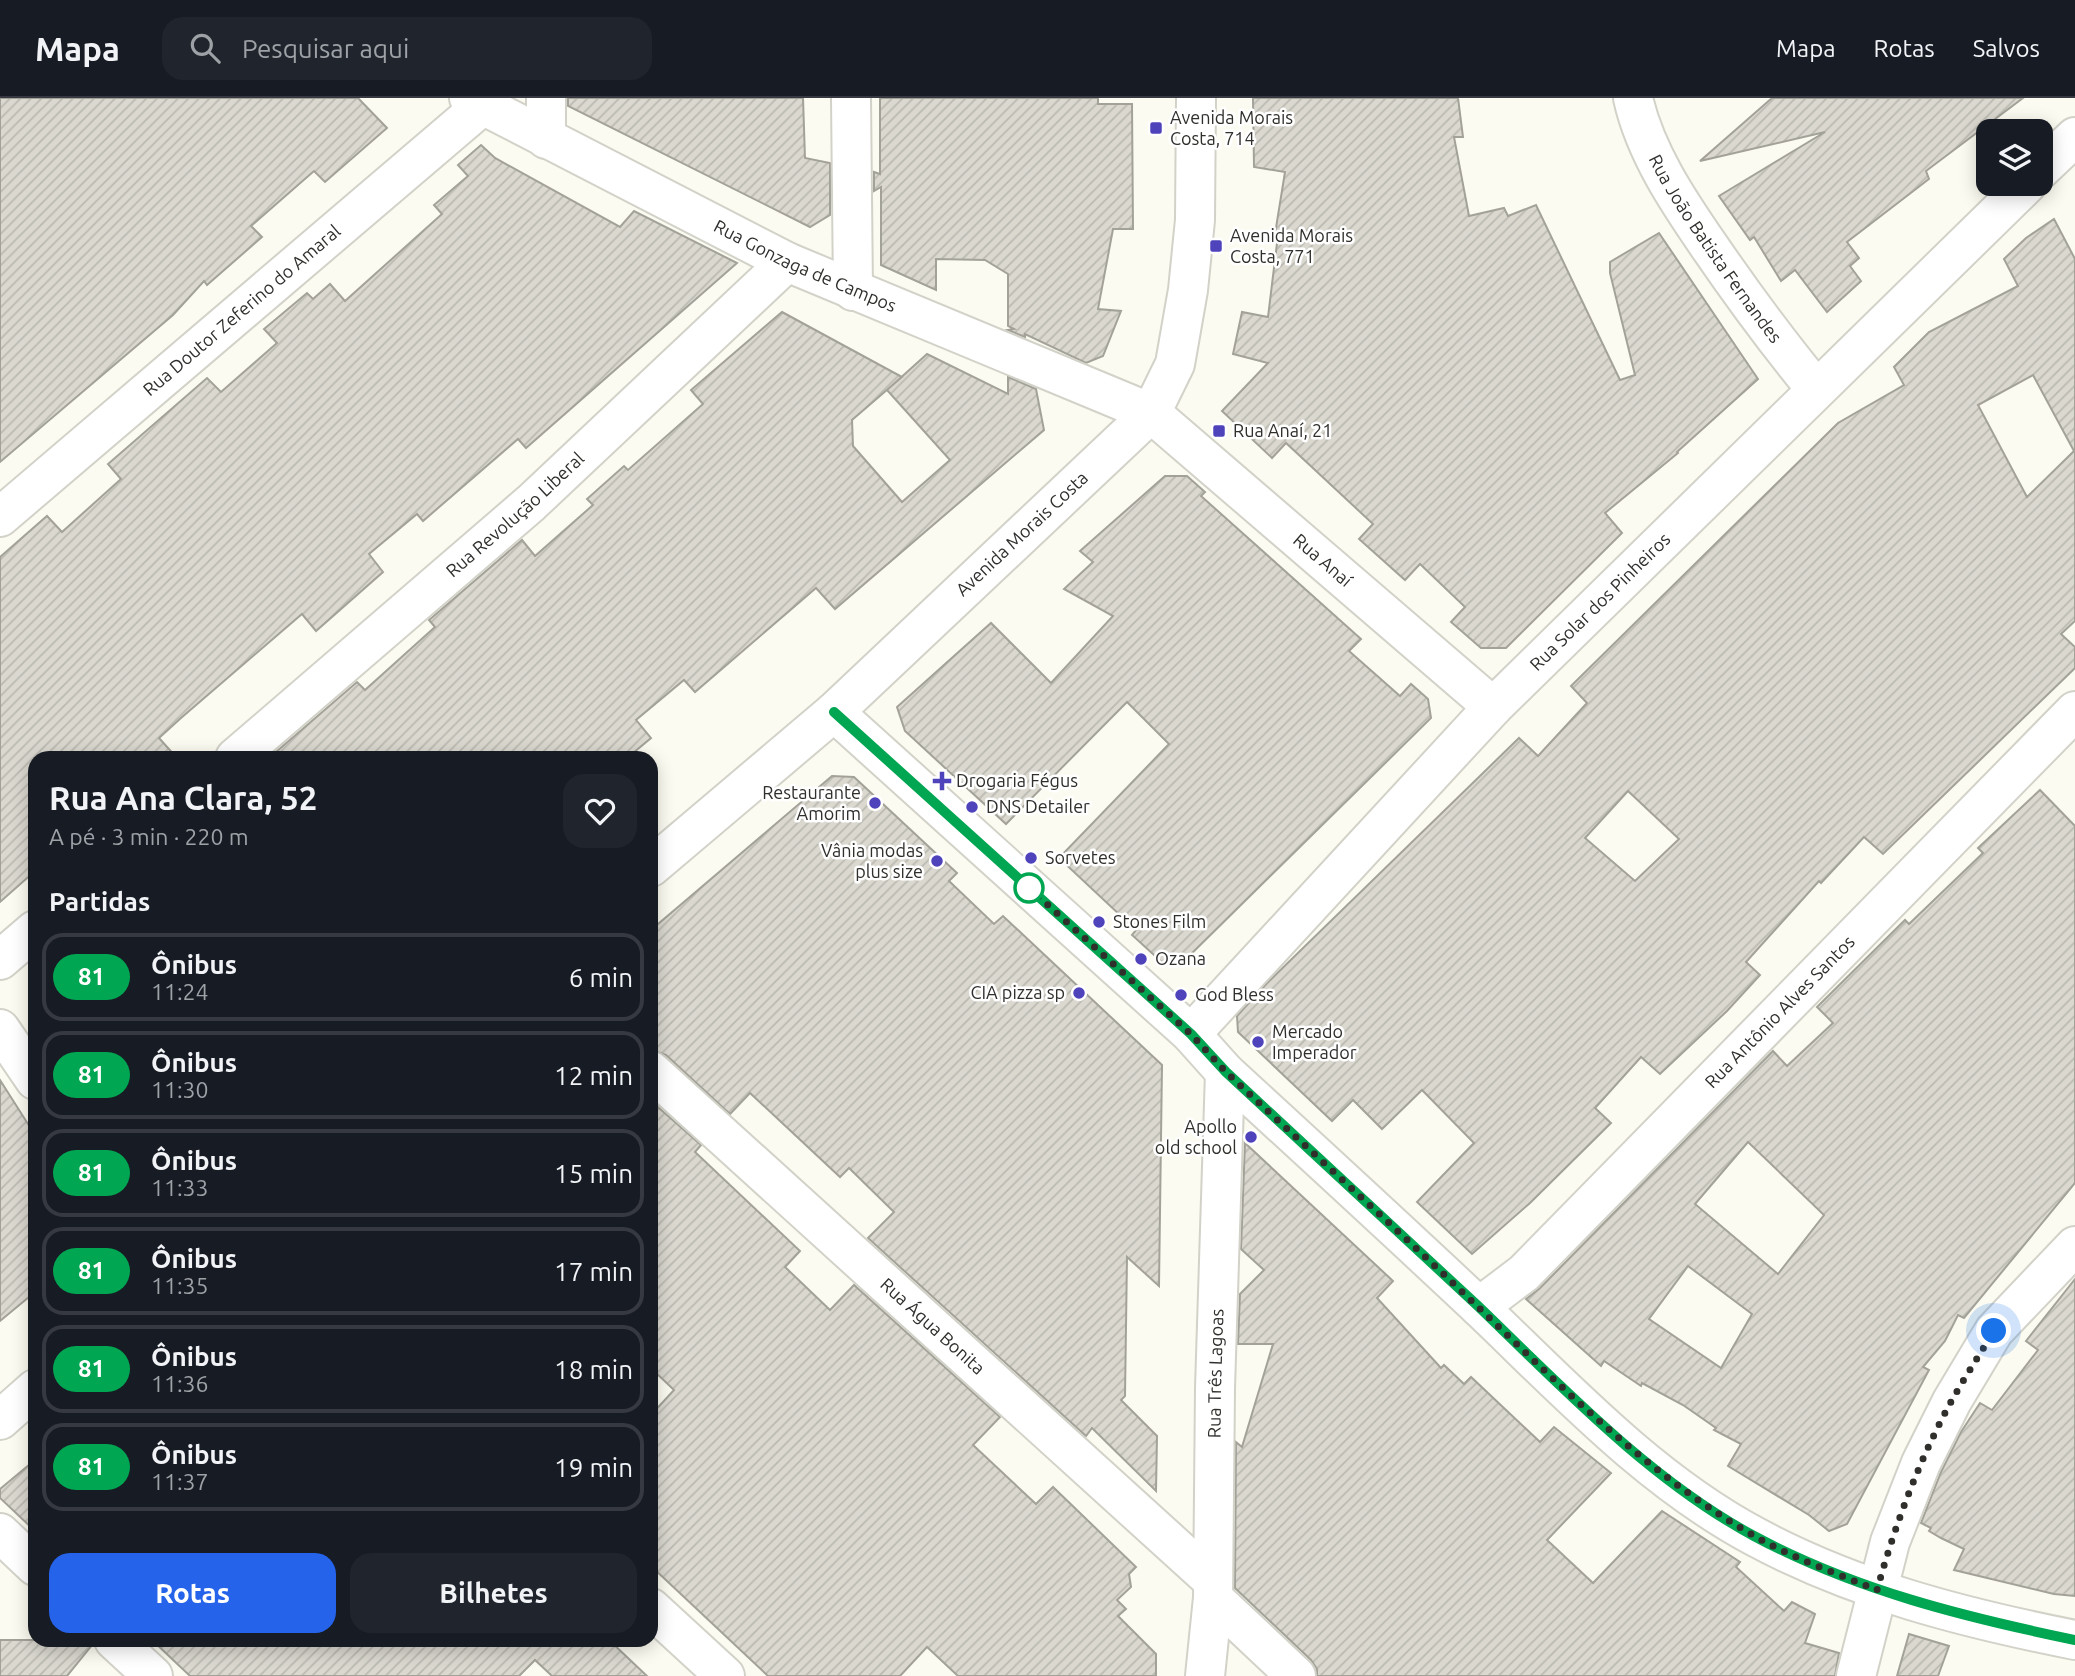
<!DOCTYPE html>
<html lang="pt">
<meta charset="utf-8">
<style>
body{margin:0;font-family:Ubuntu,sans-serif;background:#20242c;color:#f1f3f6;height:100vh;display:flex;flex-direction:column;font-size:26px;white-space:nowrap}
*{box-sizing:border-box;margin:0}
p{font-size:23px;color:#9ea1a6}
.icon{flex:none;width:38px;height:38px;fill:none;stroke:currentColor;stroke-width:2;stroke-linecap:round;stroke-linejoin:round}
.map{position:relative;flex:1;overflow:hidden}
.side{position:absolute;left:28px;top:653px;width:630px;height:896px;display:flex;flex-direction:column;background:#171b24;border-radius:21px;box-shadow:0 4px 18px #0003}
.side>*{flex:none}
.badge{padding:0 14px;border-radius:23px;font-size:24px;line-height:46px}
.buttons{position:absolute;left:1976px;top:21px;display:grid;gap:14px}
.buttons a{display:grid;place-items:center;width:77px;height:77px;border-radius:14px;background:#171b24;box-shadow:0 4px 18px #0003;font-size:35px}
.you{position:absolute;width:35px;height:35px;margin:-18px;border:5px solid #fff;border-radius:50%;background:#1a73e8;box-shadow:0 0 0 10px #1a73e833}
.map>.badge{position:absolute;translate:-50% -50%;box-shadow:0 0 0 4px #fff}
h2{padding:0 21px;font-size:26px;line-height:63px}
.round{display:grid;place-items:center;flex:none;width:74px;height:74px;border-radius:21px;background:#20242c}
.head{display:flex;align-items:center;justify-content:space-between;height:119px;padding:0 21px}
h1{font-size:33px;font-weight:700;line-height:52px}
.button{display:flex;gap:14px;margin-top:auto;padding:14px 21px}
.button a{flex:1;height:80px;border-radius:21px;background:#2563eb;color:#fff;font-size:28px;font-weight:700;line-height:80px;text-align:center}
.button a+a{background:#20242c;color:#f1f3f6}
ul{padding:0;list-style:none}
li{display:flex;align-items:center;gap:21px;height:88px;margin:0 14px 10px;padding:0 7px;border:4px solid #363941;border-radius:21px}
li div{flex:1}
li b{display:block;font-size:26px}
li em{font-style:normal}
li .badge{min-width:77px;font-weight:700;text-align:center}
header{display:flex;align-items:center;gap:42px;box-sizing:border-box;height:98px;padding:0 35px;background:#171b24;border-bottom:2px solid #363941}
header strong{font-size:33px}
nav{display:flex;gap:38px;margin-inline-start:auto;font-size:24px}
.search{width:490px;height:63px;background:#20242c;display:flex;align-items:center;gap:18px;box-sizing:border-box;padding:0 24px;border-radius:21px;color:#9ea1a6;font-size:26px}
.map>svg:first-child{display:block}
</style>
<header>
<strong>Mapa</strong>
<div class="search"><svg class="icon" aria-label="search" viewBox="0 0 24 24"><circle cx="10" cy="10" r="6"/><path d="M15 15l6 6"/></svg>Pesquisar aqui</div>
<nav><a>Mapa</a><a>Rotas</a><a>Salvos</a></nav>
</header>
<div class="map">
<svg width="2075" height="1578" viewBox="0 0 2075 1578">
<defs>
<pattern id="building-hatch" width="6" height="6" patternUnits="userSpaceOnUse" patternTransform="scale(1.75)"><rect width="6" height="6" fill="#dad8cf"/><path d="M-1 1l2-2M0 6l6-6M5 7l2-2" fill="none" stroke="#bbbab2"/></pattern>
</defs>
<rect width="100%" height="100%" fill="#fcfbf1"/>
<g fill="url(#building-hatch)" stroke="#a3a299" stroke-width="2" fill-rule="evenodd">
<path d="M0 0H358L387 30 325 84 314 73 251 128 262 139 207 187 204 183 173 217 0 364Z"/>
<path d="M568 0H803L805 60 830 65V117L810 129 568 8Z"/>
<path d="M880 0H1098V6H1132L1133 131H1113L1098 211 1121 213 1103 258 1086 265 1025 236V239L1008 232 1014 231 1008 228V176L985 162 936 161V192L881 167V89L874 93V74L880 76Z"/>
<path d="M1253 0H1458L1463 39H1454L1469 118 1504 110 1508 118 1536 107 1620 282 1635 277 1610 175V164L1659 135 1758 281 1677 354 1678 355 1605 415 1622 435 1506 550H1481L1451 524 1465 509 1420 466 1405 482 1359 441 1373 426 1286 345 1272 360 1222 313 1268 265 1233 256 1242 214 1268 219 1278 137 1275 136 1285 74 1254 69Z"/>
<path d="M1772 0H2023L1926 73 1929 81 1847 144 1859 160 1850 168 1861 183 1827 214 1795 172 1781 183 1754 139 1750 142 1719 98 1825 34 1700 63Z"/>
<path d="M481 47 495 60 620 129 634 113 737 165 526 350 518 341 423 423 417 416 369 456 383 474 316 533 302 516 181 620 159 640 177 660H35V773L0 804V459L47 418 62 434 121 381 108 366 207 280 221 294 277 245 264 231 307 195 313 201 330 186 345 203 442 116 434 107 468 78 458 67Z"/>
<path d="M2054 121 2075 161V523L2061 536 2075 549V570L1883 756 1864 739 1821 785 1819 783 1746 864 1760 877 1727 913 1660 976 1641 959 1595 1010 1611 1025 1530 1105 1472 1156 1417 1104 1474 1045 1422 992 1382 1031 1353 1002 1332 1023 1238 934 1237 918 1267 885 1519 640 1538 658 1587 605 1571 588 1838 325 1904 287 1894 269 1929 234 2018 188 2004 161 2026 140ZM2033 277 2074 353 2027 399 1978 307ZM1628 693 1679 741 1635 783 1585 740Z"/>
<path d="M782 214 902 279 852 322 853 348 902 404 950 362 887 292 927 256 1008 296V279L1036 291 1044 332 835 511 816 490 695 594 684 582 636 622 651 640 627 660H269L357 584 365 592 435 529 429 522 522 442 535 458 593 407 587 401 624 368 628 372 703 306 691 292Z"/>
<path d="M1165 378H1187L1205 394 1201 398 1361 541 1349 553 1400 598 1411 586 1428 601 1431 620 1181 866 1165 867 1132 837 1136 832 1059 760 1169 646 1127 604 1006 726 905 633 897 609 991 525 1051 585 1113 518 1064 491 1093 464 1080 453Z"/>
<path d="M832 678 854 679 957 775 949 783 994 826 1003 818 1162 967 1159 1188 1127 1159 1125 1298 1121 1302 1157 1338 1156 1393 1092 1330 1086 1338 868 1140 894 1114 849 1070 840 1079 750 995 730 1016 666 957 651 952V832Z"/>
<path d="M2040 692 2075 728V1085L1964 1220 1958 1217 1945 1243 1923 1269 1929 1272 1847 1426 1829 1433 1809 1417 1728 1368 1741 1346 1714 1332 1716 1330 1683 1307 1642 1285 1641 1288 1604 1263 1601 1268 1526 1201 1540 1190 1773 953 1787 968 1833 925 1817 909 1905 822 1909 826 1983 755 1978 750ZM1748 1044 1824 1117 1778 1176 1695 1106ZM1688 1168 1752 1216 1721 1270 1649 1221Z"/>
<path d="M0 982 35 1037V1194L0 1223Z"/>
<path d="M651 1003 701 1047 695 1054 800 1153 785 1169 830 1212 854 1187 1000 1319 973 1347 1036 1406 1053 1389 1136 1469 1129 1476 1131 1489 1117 1502 1126 1511 1118 1518 1156 1556V1578H958L927 1549 900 1578H768L651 1468V1317L674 1292 651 1270Z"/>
<path d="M1245 1045 1393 1183 1377 1200 1441 1270 1444 1267 1464 1286 1471 1279 1540 1344 1554 1329 1611 1375 1547 1442 1593 1485 1662 1413 1740 1464 1736 1469 1784 1513 1792 1504 1815 1516 1805 1545 1839 1555 1835 1578H1317V1571L1311 1562 1235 1490 1236 1344 1242 1349 1273 1246H1238L1240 1196 1264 1172 1241 1151Z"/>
<path d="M2075 1181V1498L2054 1496 1954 1472 1964 1451 1941 1440 1929 1433 1931 1430 1921 1425 1941 1374 1961 1334 1980 1305 1992 1312 2038 1252 2026 1243Z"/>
<path d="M35 1362V1433L0 1400V1391Z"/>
<path d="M1909 1536 1949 1548 1938 1578H1897Z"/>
<path d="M0 1542H93V1546L67 1578H0Z"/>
<path d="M152 1542H609L647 1578H552L535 1562 519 1578H190Z"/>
</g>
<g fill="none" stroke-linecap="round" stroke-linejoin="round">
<g stroke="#d3d2c9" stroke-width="42">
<g id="street">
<path id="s1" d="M469 0 787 164 1151 315"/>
<path d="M851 0 853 193"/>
<path id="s2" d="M1633 0C1645 54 1678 103 1709 148 1744 199 1777 244 1816 291"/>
<path d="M546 41V0"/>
<path d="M2040 72 2075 39"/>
<path id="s3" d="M0 419 483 7"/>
<path id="s4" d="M1493 609 2027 86"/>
<path id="s5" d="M235 660 531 405 787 164"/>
<path d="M651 769 834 614"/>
<path d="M0 862 35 832"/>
<path d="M0 931 35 982"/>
<path id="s6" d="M651 973 1213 1483"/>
<path id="s7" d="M1479 1209 1524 1175 2075 613"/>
<path d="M0 1322 35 1291"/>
<path d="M0 1435 35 1468"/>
<path d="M1213 1500 1296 1578"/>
<path d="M651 1510 725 1578"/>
<path d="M114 1542 153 1578"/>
<path d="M1856 1578 1890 1444 1921 1365 1952 1303 1994 1233 2075 1148"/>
</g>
</g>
<g stroke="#d3d2c9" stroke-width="42">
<g id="secondary">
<path d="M1196 0 1195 122 1188 192 1175 266 1151 315 834 614 1191 936 1225 974C1310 1052 1394 1129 1478 1208 1564 1290 1648 1381 1754 1438 1854 1492 1964 1520 2075 1542"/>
<path id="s8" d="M1151 315 1493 609 1191 936"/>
<path id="s9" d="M1205 1578 1213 1500 1215 1290 1225 974"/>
</g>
</g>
<use href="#street" stroke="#fff" stroke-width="38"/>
<use href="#secondary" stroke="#fff" stroke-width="38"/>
</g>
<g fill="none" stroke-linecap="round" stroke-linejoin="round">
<g stroke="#fff" stroke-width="16">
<path id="line" d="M834 614 1191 936 1226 974C1309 1052 1394 1129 1478 1208 1562 1289 1650 1382 1754 1438 1855 1492 1964 1519 2075 1542"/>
</g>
<use href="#line" stroke="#00a651" stroke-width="10"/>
<path stroke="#302f2c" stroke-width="7" stroke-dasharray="0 12.6" d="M1029 790 1191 936 1226 974C1309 1052 1395 1129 1478 1209 1564 1291 1648 1376 1751 1436 1790 1459 1835 1475 1877 1492 1895 1427 1919 1362 1952 1302 1965 1279 1980 1256 1994 1233"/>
</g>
<g fill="#4e43ba" stroke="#fff" stroke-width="2.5">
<rect x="1149" y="23" width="14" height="14" rx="3.5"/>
<rect x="1209" y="141" width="14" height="14" rx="3.5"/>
<rect x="1212" y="326" width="14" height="14" rx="3.5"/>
<path d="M938.5 672.5h7v7h7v7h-7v7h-7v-7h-7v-7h7z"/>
<circle cx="875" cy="705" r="7"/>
<circle cx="972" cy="709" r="7"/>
<circle cx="1031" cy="760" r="7"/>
<circle cx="937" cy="763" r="7"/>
<circle cx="1099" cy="824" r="7"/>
<circle cx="1141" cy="861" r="7"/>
<circle cx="1079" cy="895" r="7"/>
<circle cx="1181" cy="897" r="7"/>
<circle cx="1258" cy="944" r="7"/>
<circle cx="1251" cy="1039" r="7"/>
</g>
<circle fill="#fff" stroke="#00a651" stroke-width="3.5" cx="1029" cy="790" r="14"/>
<g text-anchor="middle" stroke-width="5" stroke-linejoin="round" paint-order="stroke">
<g font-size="18" fill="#302f2c" stroke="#fff" text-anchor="start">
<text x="1170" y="26">Avenida Morais<tspan x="1170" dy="21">Costa, 714</tspan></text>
<text x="1230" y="144">Avenida Morais<tspan x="1230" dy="21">Costa, 771</tspan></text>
<text x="1233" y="339">Rua Anaí, 21</text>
<text x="956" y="689">Drogaria Fégus</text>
<text x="861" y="701" text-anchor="end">Restaurante<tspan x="861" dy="21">Amorim</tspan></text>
<text x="986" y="715">DNS Detailer</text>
<text x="923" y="759" text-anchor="end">Vânia modas<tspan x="923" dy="21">plus size</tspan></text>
<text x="1045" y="766">Sorvetes</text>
<text x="1113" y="830">Stones Film</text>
<text x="1155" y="867">Ozana</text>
<text x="1065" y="901" text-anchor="end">CIA pizza sp</text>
<text x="1195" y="903">God Bless</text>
<text x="1272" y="940">Mercado<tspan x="1272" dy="21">Imperador</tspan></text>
<text x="1237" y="1035" text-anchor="end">Apollo<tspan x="1237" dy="21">old school</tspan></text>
</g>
<g font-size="18" fill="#302f2c" stroke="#fff">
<text dy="6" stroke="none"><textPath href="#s2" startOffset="173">Rua João Batista Fernandes</textPath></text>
<text dy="6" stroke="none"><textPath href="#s1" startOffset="376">Rua Gonzaga de Campos</textPath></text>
<text dy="6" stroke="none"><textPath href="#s3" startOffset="318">Rua Doutor Zeferino do Amaral</textPath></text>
<text dy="6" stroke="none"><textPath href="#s5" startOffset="371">Rua Revolução Liberal</textPath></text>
<text transform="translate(1022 436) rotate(-43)" y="6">Avenida Morais Costa</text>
<text dy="6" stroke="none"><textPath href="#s8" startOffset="226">Rua Anaí</textPath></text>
<text dy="6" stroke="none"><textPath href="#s4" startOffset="150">Rua Solar dos Pinheiros</textPath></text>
<text dy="6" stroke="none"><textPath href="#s7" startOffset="422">Rua Antônio Alves Santos</textPath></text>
<text dy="6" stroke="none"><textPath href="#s6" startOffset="380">Rua Água Bonita</textPath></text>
<text dy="6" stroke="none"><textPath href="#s9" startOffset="303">Rua Três Lagoas</textPath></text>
</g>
</g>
</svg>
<div class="buttons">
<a><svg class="icon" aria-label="layers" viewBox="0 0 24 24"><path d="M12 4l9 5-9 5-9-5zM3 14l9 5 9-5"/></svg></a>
</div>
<div class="you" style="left:1994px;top:1233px"></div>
<section class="side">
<div class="head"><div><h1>Rua Ana Clara, 52</h1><p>A pé · 3 min · 220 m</p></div><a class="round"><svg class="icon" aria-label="heart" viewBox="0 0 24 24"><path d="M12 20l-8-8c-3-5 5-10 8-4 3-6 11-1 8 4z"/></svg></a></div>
<h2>Partidas</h2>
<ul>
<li><span class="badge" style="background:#00a651;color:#fff">81</span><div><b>Ônibus</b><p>11:24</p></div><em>6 min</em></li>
<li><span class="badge" style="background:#00a651;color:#fff">81</span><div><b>Ônibus</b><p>11:30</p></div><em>12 min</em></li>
<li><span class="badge" style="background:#00a651;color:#fff">81</span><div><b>Ônibus</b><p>11:33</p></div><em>15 min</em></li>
<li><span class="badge" style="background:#00a651;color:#fff">81</span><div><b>Ônibus</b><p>11:35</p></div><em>17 min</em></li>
<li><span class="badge" style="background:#00a651;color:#fff">81</span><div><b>Ônibus</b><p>11:36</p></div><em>18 min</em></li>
<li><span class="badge" style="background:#00a651;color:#fff">81</span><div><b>Ônibus</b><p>11:37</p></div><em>19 min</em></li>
</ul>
<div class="button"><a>Rotas</a><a>Bilhetes</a></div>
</section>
</div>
